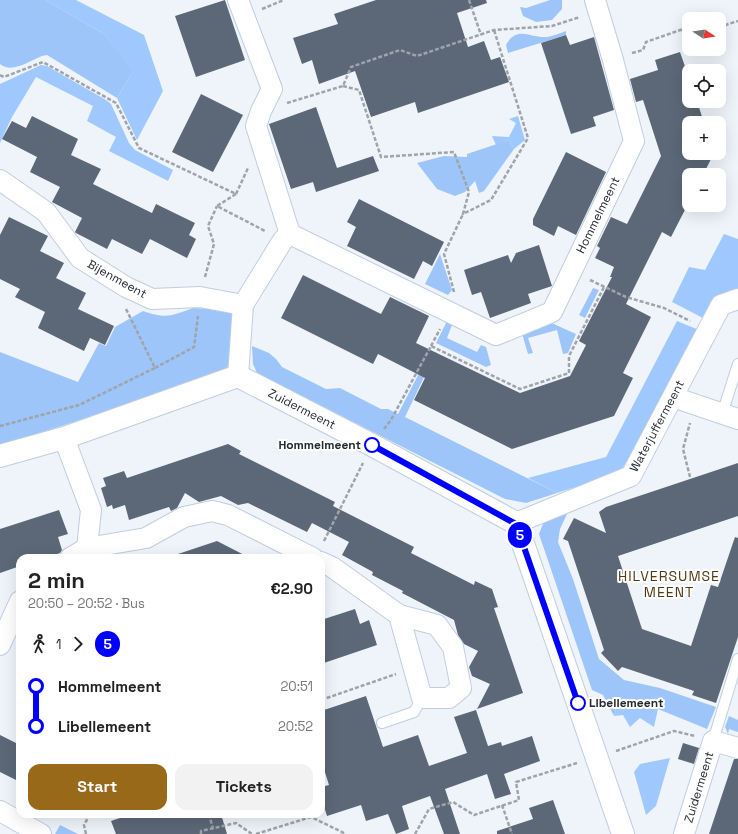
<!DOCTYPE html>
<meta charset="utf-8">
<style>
body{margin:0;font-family:"Space Grotesk",sans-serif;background:#f2f2f2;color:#222;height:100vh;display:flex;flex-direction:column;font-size:15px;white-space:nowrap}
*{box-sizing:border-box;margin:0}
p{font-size:13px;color:#767676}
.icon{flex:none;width:22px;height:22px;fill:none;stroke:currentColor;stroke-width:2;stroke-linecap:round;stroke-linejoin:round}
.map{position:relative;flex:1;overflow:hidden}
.drawer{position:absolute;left:16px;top:554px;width:309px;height:264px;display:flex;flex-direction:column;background:#fff;border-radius:12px;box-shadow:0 4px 16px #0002}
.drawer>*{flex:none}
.badge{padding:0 8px;border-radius:13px;font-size:14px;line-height:26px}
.needle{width:26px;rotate:102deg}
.buttons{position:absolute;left:682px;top:12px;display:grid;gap:8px}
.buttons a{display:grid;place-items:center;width:44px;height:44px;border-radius:8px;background:#fff;box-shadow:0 4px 16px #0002;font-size:20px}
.map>.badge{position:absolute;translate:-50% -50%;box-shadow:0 0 0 2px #fff}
.legs{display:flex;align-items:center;gap:6px;height:44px;padding:0 12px;font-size:13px}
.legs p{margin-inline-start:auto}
.head{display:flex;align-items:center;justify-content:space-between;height:68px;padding:0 12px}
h1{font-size:22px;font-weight:600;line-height:30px}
.button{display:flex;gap:8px;margin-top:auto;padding:8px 12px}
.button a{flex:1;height:46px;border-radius:12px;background:#99691a;color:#fff;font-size:16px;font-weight:600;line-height:46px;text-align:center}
.button a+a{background:#f2f2f2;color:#222}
ul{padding:0 12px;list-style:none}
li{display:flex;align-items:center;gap:14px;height:40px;font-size:15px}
li i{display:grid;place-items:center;width:6px;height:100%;margin:0 5px;background:currentColor}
li i::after{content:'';width:10px;height:10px;margin:-5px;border:3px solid;border-radius:50%;background:#fff}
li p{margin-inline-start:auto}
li:first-child i{background:linear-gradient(#0000 50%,currentColor 0)}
li:last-child i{background:linear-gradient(currentColor 50%,#0000 0)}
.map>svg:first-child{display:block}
</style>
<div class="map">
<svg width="738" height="834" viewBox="0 0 738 834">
<rect width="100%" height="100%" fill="#eff4fb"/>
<g fill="#9dc5f9">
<path d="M0 0H45L104 34 131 68V74L117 98 47 55 42 56C29 61 12 74 0 64Z"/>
<path d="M550 0H562V9L552 20 536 22 523 16 520 7 526 8Z"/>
<path d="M566 31V35L508 53 506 45C517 25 529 38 547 37 553 36 560 33 566 31Z"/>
<path d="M509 140 514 149 484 191 479 193 475 181 465 192 455 196 437 189 417 163 444 156 467 157V154Z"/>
<path d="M440 254 452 290 448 295 425 284Z"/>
<path d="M593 288 599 290 585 318 579 315Z"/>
<path d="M193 308 230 310 235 315V328L227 372 0 446V352L78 382 99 343 106 346 115 327 143 311C166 319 171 316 193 308Z"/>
<path d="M545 320 576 334 568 353 563 354 557 330 528 338 533 353 528 354 521 330Z"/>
<path d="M447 321 452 325 447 338 477 352 481 345 486 347 491 365 486 367 436 343Z"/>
<path d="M252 346 269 353 276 359 282 367 326 389 340 388 381 409H388L398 414 430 352H436L405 417 557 493 526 503 505 499 257 373 253 364Z"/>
<path d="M567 514 560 529 558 542 573 579 599 659 624 680 660 688 716 707 707 729 658 709 619 697 614 716 603 695 592 690 539 534 544 521Z"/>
<path d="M729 716 738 720V732L729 729 728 734 725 727Z"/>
<path d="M60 825 78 834H55Z"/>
</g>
<g fill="#9ec8fe">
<path d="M45 0H76L144 35 163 91 137 140 117 98 131 74 130 68 104 34Z"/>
<path d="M41 65 47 66 106 100 111 104 129 143 135 150 173 170 168 181 109 151 116 137 87 121 93 106 36 77 12 117 0 143V84Z"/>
<path d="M518 116 525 140 514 149 509 140 496 145 492 136 509 137 516 123 509 119Z"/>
<path d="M724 234 738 239V288L715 301 705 319 672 302 689 267 705 270Z"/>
<path d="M677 321 699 330 620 473 557 493 528 478 606 457Z"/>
<path d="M619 697 658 709 654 727 640 718 630 727 623 715 614 716Z"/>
<path d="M670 758 656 806 646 815 634 772 640 764Z"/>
</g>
<g fill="#5c6877">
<path d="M225 0 245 60 196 77 175 16Z"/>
<path d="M376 0H486L487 3 457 13 468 47 484 41 491 60 500 57 509 82 418 113 415 102 371 117 355 71 319 84 312 60 302 64 293 38 338 24 334 14Z"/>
<path d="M566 35 570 45 594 37 614 110 593 117 596 126 571 134 541 43Z"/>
<path d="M680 52 689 78V101H697L704 123H689V153H714L703 175H689V202L671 237 662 232 626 304 651 317 623 373 633 378 614 416 512 449 414 400 425 378 378 354 373 364 281 318 303 275 381 314 390 297 429 316 416 343 520 393 570 376 586 345 579 341 612 277H610L614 267 595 258 600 248 597 246 611 217 627 224 661 156 643 100 636 102 630 79 658 70 655 60Z"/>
<path d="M201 94 243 115 213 172 172 152Z"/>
<path d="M316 107 337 168 373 156 379 171 316 192 313 182 291 189 269 124Z"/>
<path d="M32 116 78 139 71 155 101 169 93 184 152 213 156 204 195 223 189 235 196 239 187 258 150 239 142 254 112 239 107 249 76 233 75 232 82 218 52 202 60 187 30 172 37 157 2 139 12 121 26 128Z"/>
<path d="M566 152 606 172 576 235 558 226 554 236 533 225V219Z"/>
<path d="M359 199 444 242 432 266 423 261 414 279 347 246 356 227 347 222Z"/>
<path d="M9 217 48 236 40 251 64 263 56 278 86 293 78 309 114 326 105 345 90 338 84 351 38 328 45 312 15 297 20 289 0 279V235Z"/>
<path d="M539 245 552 286 528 294 531 303 490 318 481 292 472 295 464 270 508 255 511 263 516 253Z"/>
<path d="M228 444 241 451 239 454 335 502 333 506 414 547 411 553 474 585 475 581 492 589 498 607 494 608 523 693 477 709 490 684 472 676 469 667 478 651 464 644 458 635 454 620 402 593 403 591 372 575 373 572 342 555 349 542 312 523 307 532 248 503 238 505 221 496 199 502 185 493 177 508 171 511 169 507 129 520 125 505 113 509 112 505 107 507 101 488 106 486 103 478 124 471 127 478Z"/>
<path d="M738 463V516L618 556 642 629 691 646 711 585 718 587 735 537 738 538V637L716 703 692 695 694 691 622 667 618 671 601 653 604 650 568 541 563 539 574 518 606 533 599 512 606 507Z"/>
<path d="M59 510 68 534 58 537 62 550 60 553 45 558H20V566L0 573V529Z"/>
<path d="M217 541 250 558H175V555Z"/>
<path d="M355 609 360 624 369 620 377 645 321 664V620Z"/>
<path d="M366 696 383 747 418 735 429 766 467 753 454 717 476 710 488 746 501 742 502 746 532 736 540 761 504 774 511 794 495 799 487 774 445 789 460 834H444L430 796 402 806 409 829 396 834 388 814 366 821 361 805 327 816 321 797V787L329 785 321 760V711Z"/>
<path d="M0 735 20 745V782L0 772Z"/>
<path d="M683 743 699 748 694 764 678 759Z"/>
<path d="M734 759H738V834H709Z"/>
<path d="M553 800 565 834H497V831L533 819 529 808Z"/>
<path d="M132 814H221L227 834H116L111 821Z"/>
</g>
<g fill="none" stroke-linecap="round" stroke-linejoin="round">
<g stroke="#c0cdde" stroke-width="12">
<g id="service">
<path d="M722 414 738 364"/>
<path d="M382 723 414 712 422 698"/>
<path d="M713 741 738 659"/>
</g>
</g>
<g stroke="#c0cdde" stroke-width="22">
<g id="minor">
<path d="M238 0 272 89 261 111 256 126 290 234 496 335 552 312 634 141 613 60 595 0"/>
<path d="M0 180 46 212 80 258 126 287 152 299 200 297 243 305"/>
<path d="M238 376 243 305 283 240 290 234"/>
<path d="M673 397 738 419"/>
<path d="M64 438 91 510 87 548"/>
<path d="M516 523 631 476 721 305 738 299"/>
<path d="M70 558 87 548 146 538 184 517 212 511 228 515 313 558"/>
<path d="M321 562 332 567 399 615 437 625 453 647 461 688 449 698H422L399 615"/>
<path d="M0 645 20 601"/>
<path d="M0 811 41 834"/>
<path d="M684 834 713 741 738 748"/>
</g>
</g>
<g stroke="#c0cdde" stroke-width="24">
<path id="tertiary" d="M0 456 64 438 238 376 372 445 516 523 623 834"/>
</g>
<g stroke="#9fa4aa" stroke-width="2.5" stroke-dasharray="4 2" stroke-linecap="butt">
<path d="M469 0 481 35"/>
<path d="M262 9 284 0"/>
<path d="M719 27 738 21"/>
<path d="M632 53 643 50 646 42 689 27"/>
<path d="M0 75 4 77 43 62 116 103 139 148 236 194 217 206 265 231"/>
<path d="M343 86 359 90 381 157 454 152 469 192 463 214 491 200 528 138 494 30"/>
<path d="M287 103 343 86 351 67 400 50 417 56 494 30 552 26 580 17"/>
<path d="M236 194 248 168"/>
<path d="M205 277 214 244 208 226 217 206"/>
<path d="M590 280 626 297 664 308 690 321"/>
<path d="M454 292 444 254 463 214"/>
<path d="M431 346 440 329"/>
<path d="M155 368 194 347 198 316"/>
<path d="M0 426 79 405 155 368 126 309"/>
<path d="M384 429 391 420 431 346 520 389 569 373V356L604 287"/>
<path d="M690 477 683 449 690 423"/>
<path d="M324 541 363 463"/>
<path d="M321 700 396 674"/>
<path d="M616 751 674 731 695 736"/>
<path d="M502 805 512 834"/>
<path d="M209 814 213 829"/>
<path d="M310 814 311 817 346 834"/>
<path d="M86 834 84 825 90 814"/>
<path d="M201 834V831L236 823 252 834"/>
<path d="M256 834 311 817"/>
<path d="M415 834 429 809 453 802 474 815 519 800 516 782 577 763"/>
</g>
<use href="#service" stroke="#fff" stroke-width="10"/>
<use href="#minor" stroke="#fff" stroke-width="20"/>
<use href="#tertiary" stroke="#fff" stroke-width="22"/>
</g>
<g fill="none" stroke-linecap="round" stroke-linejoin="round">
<g stroke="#fff" stroke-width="9">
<path id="line-1" d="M372 445 516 524 578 703"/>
</g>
<use href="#line-1" stroke="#00f" stroke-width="6"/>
</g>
<g fill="#fff" stroke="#00f" stroke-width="2">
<circle cx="372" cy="445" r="7"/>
<circle cx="578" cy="703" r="7"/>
</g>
<g text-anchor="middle" stroke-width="4" stroke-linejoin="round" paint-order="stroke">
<g font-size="12" fill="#24292f" stroke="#fff">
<text transform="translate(598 215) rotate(-64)" y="4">Hommelmeent</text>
<text transform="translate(117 279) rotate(29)" y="4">Bijenmeent</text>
<text transform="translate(302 409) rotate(27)" y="4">Zuidermeent</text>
<text transform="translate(657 426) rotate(-62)" y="4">Waterjuffermeent</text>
<text transform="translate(699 787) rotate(-73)" y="4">Zuidermeent</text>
</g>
<g font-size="12" font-weight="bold" fill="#24292f" stroke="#fff" text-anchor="end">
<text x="361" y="449">Hommelmeent</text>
<text x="589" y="707" text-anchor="start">Libellemeent</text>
</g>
<g font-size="14" letter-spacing="1" fill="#513916" stroke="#fff">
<text x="669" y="581">HILVERSUMSE<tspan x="669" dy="16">MEENT</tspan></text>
</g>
</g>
</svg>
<div class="buttons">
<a><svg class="needle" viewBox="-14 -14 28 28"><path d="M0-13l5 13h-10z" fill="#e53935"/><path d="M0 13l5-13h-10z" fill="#767676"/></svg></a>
<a><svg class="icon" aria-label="locate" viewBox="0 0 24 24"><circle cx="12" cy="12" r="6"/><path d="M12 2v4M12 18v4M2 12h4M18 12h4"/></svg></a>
<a>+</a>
<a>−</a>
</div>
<b class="badge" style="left:520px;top:535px;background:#00f;color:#fff">5</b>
<section class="drawer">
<div class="head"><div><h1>2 min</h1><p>20:50 – 20:52 · Bus</p></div><b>€2.90</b></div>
<div class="legs"><svg class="icon" aria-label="walk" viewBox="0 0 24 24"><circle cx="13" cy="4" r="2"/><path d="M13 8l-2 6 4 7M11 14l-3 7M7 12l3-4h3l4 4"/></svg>1<svg class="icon" aria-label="forward" viewBox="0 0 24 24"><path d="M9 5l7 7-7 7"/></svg><b class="badge" style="background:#00f;color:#fff">5</b></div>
<ul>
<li><i style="color:#00f"></i><b>Hommelmeent</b><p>20:51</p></li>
<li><i style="color:#00f"></i><b>Libellemeent</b><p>20:52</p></li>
</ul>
<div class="button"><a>Start</a><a>Tickets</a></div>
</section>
</div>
